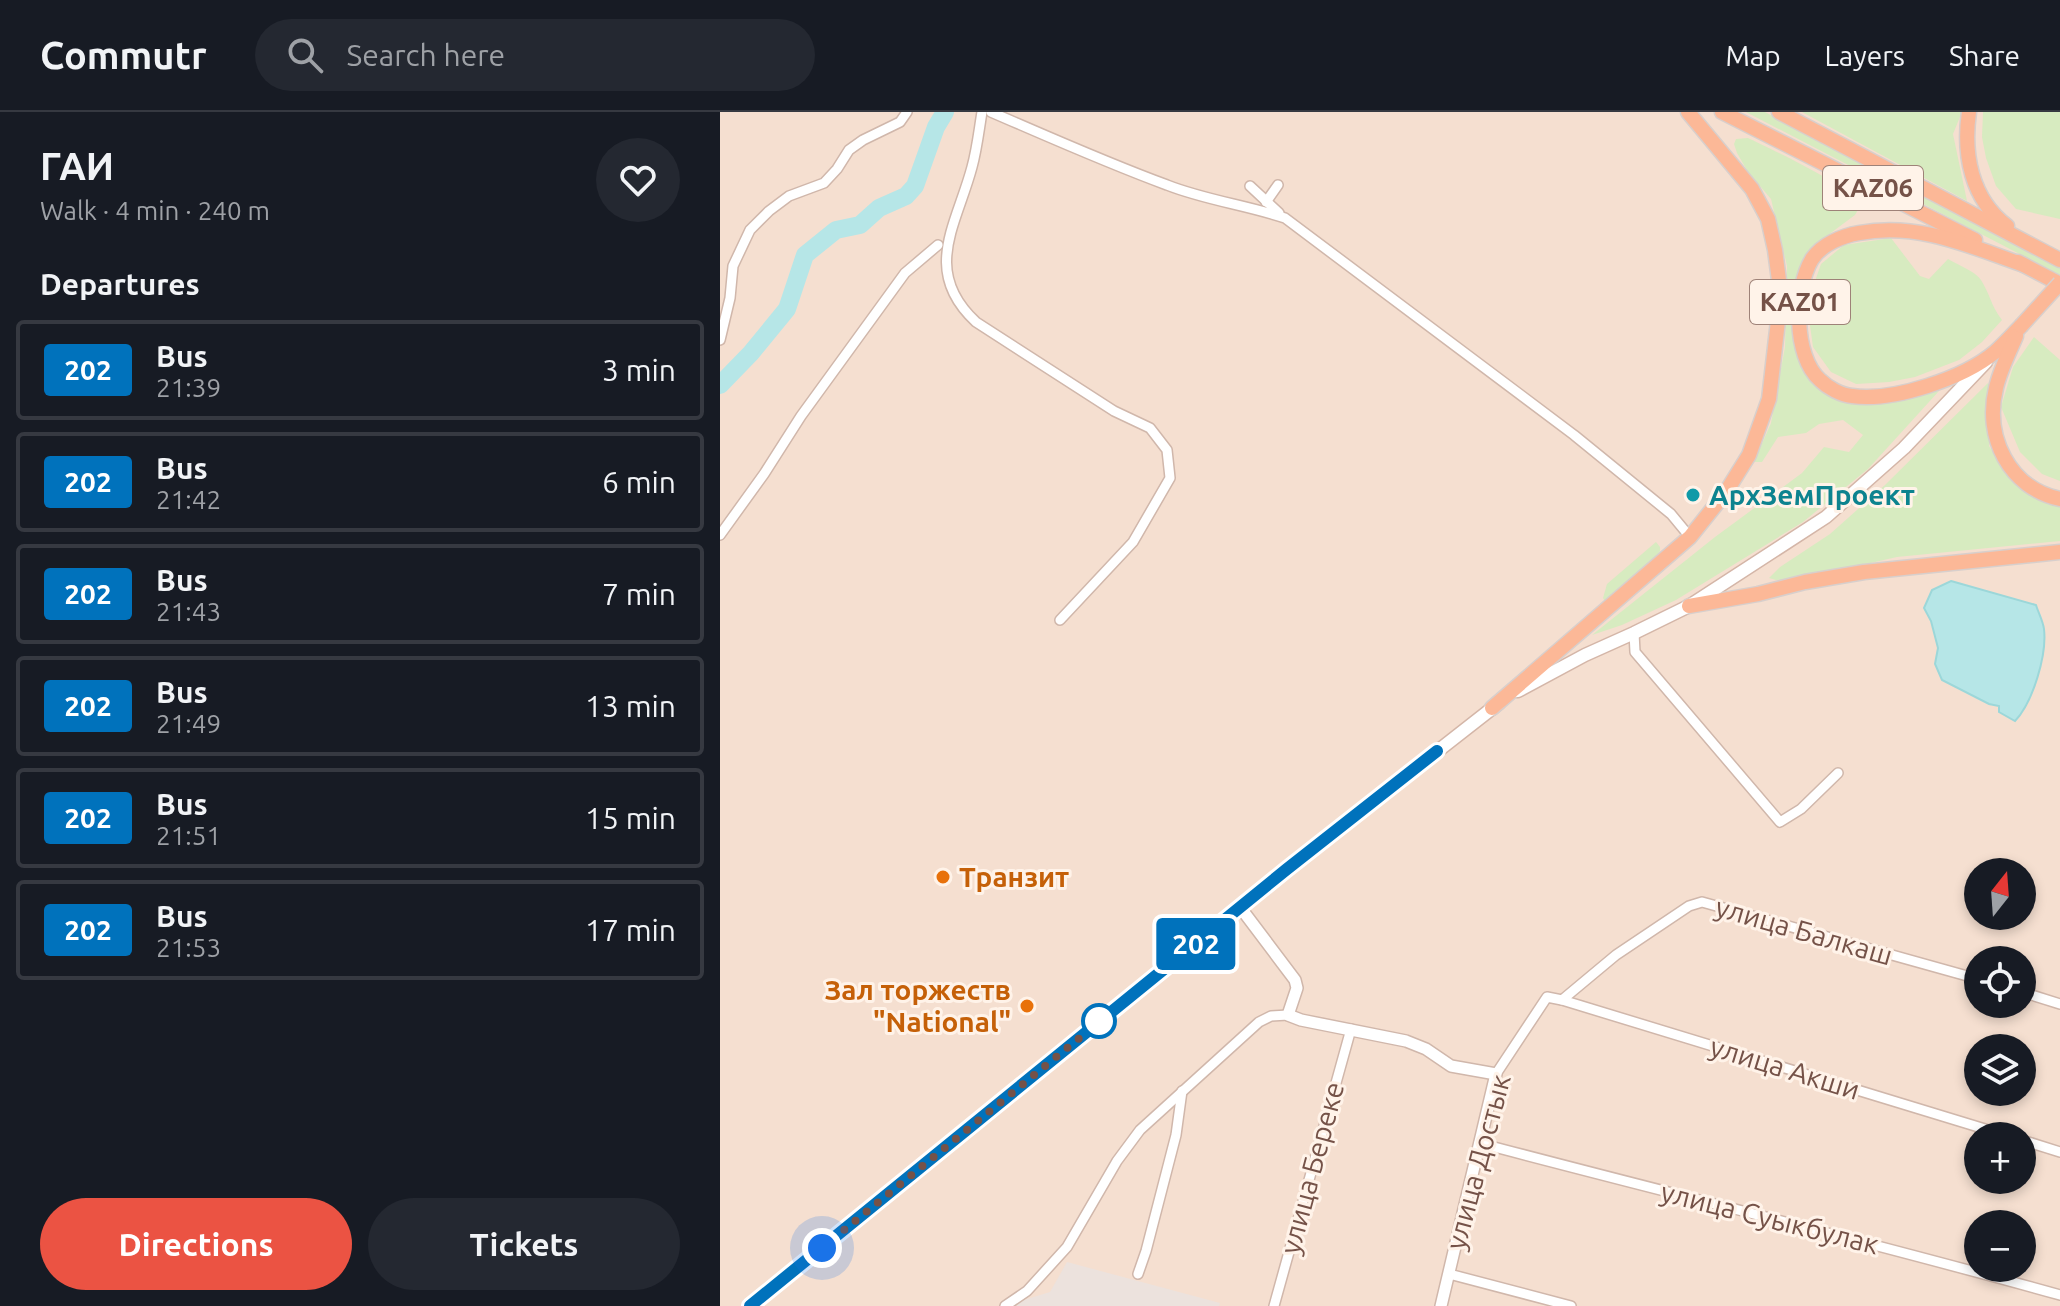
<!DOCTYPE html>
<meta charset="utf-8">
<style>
body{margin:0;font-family:Ubuntu,sans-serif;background:#242831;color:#f1f3f6;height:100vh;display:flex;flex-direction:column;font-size:30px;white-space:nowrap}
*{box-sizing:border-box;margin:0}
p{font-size:26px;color:#9ea1a6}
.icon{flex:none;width:44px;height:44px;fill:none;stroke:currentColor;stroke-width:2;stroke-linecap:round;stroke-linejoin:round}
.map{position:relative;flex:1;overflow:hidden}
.side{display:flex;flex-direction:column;background:#171b24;width:720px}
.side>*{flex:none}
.badge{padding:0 16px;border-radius:6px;font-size:28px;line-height:52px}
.needle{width:52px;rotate:17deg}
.fabs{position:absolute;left:1244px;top:746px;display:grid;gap:16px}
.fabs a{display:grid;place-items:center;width:72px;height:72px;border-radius:50%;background:#171b24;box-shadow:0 4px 12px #0003;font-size:40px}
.you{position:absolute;width:40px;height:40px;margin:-20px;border:6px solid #fff;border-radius:50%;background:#1a73e8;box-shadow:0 0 0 12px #1a73e833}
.map>.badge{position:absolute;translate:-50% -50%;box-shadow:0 0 0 4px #fff}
h2{padding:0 40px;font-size:30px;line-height:72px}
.round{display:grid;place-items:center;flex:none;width:84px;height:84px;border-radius:42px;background:#242831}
.summary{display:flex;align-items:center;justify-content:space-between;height:136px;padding:0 40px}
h1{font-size:38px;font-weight:700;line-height:60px}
.button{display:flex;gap:16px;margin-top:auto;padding:16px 40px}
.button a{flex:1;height:92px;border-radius:48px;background:#eb5343;color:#fff;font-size:32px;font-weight:700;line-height:92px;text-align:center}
.button a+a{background:#242831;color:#f1f3f6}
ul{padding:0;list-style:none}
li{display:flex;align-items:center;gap:24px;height:100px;margin:0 16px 12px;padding:0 24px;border:4px solid #363941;border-radius:8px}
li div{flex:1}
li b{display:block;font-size:30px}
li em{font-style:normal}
li .badge{min-width:88px;font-weight:700;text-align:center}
header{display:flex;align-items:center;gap:48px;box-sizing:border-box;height:112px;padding:0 40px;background:#171b24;border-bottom:2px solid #363941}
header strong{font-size:38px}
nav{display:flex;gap:44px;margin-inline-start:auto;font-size:28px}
.search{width:560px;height:72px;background:#242831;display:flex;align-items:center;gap:20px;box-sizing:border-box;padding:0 28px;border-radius:44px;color:#9ea1a6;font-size:30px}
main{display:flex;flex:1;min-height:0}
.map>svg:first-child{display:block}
</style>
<header>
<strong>Commutr</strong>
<div class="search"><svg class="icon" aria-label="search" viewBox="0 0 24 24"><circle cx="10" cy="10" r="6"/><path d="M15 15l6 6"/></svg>Search here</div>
<nav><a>Map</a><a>Layers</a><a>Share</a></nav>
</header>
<main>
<section class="side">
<div class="summary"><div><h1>ГАИ</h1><p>Walk · 4 min · 240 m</p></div><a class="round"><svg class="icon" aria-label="heart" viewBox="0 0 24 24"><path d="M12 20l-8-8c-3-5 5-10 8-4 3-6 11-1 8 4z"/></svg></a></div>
<h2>Departures</h2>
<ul>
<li><span class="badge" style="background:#0072bc;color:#fff">202</span><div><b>Bus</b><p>21:39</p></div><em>3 min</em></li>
<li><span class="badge" style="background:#0072bc;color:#fff">202</span><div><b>Bus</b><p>21:42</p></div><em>6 min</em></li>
<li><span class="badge" style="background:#0072bc;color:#fff">202</span><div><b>Bus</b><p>21:43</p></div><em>7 min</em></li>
<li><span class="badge" style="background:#0072bc;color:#fff">202</span><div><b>Bus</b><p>21:49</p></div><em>13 min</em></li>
<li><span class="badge" style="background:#0072bc;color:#fff">202</span><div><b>Bus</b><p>21:51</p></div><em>15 min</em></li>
<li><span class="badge" style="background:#0072bc;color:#fff">202</span><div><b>Bus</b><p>21:53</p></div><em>17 min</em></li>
</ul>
<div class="button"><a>Directions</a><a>Tickets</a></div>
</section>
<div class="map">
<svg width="1340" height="1194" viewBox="0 0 1340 1194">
<rect width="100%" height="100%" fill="#fdefe2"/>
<path fill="#f5dfd0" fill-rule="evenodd" d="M0 0H1340V1194H0ZM1258 760H1302V804H1258ZM1258 848H1302V892H1258ZM1258 936H1302V980H1258ZM1258 1024H1302V1068H1258ZM1258 1112H1302V1156H1258Z"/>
<path fill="#ece2dd" d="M347 1150 500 1191 499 1194H296L304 1188 330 1180Z"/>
<g fill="#d7ebc0">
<path d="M1026 0H1045L1340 155V163Z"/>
<path d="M1082 0H1242L1233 22 1247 89Z"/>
<path d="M1263 0H1340V107L1296 97 1276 74 1266 46 1262 25Z"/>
<path d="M1028 26C1047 35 1134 76 1138 91 1140 96 1138 98 1135 103L1096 132 1081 157 1074 208 1077 244 1097 275 1179 287 1219 279 1148 357 1083 410 956 488 902 513 872 523 995 425 1082 361 1104 335 1129 340 1143 323 1123 308 1099 312 1086 321 1058 325 1042 350H1034L1051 311 1065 235 1067 154 1051 87 1028 60 1017 41 1014 32 1016 27Z"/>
<path d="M1171 126 1200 164 1209 167 1228 147C1238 153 1255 159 1261 168 1270 182 1271 194 1282 208L1262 230 1239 248 1195 265 1169 270 1136 272 1111 260 1093 235 1087 192 1101 152 1124 133Z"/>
<path d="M1314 225 1340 248V369L1322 362 1300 340 1281 295 1293 255Z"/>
<path d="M1268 271 1271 287 1269 334 1292 369 1325 388 1340 390V429L1177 445 1080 467 1056 468 1049 466 1060 455 1110 422 1165 373Z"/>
<path d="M936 430 940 435V439L934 447 885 489 883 486 887 472Z"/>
</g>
<path fill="#b6e6e7" stroke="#9cd7d9" stroke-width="2" d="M1231 469 1316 493C1318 500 1323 509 1324 517 1327 543 1313 590 1295 609L1279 600V594L1269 592 1222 568 1215 552 1218 536 1211 509 1204 496 1212 478Z"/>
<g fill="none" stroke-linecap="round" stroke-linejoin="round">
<path stroke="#b6e6e7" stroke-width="18" d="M0 273 31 241 67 197 85 143 116 118 140 113 159 96 186 84 195 74 216 15 225 0"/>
<g stroke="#d0b7ab" stroke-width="12">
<g id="minor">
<path d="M262 0C259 18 257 37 252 55 237 112 201 159 256 210L394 299 430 316 447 338 450 366 413 430 340 508"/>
<path d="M271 0C329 25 387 51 447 73 485 88 526 93 565 106L854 323 951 402 970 425"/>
<path d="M530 74 559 101"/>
<path d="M546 90 558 73"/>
<path d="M0 228 10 186 13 154 30 118 49 99 69 84 104 71 117 57 129 38 143 28 180 10 187 0"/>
<path d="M0 423 44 362 81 304 185 161 218 133"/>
<path d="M914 521 915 540 1060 710 1081 697 1118 661"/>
<path d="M1302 880 1340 892"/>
<path d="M842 888 896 843 969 794 982 790 1258 867"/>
<path d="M776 962 827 885 842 888 1288 1024"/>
<path d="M1302 1028 1340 1040"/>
<path d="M759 1031C952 1082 1147 1129 1340 1183"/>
<path d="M418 1162 426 1139 456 1023 462 979"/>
<path d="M729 1162 851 1194"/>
<path d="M285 1194 307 1179 347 1135 397 1049 420 1018 539 910 551 904 568 903"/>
<path d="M554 1194 631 917"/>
</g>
</g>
<g stroke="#d0b7ab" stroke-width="14">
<path id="tertiary" d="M520 795 575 868 577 876 568 903 581 908 686 929 706 937 731 954 776 962 721 1194"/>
</g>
<g stroke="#d4b6a8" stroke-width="15">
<g id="secondary">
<path d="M798 579 865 543 914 521 969 494 1106 405 1184 336 1266 250"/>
<path d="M30 1194 567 757 779 591"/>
</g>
</g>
<g stroke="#d8cfcc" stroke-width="17">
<g id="trunk">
<path d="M1002 0 1255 128"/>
<path d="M1059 0 1340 148"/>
<path d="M1249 0C1243 42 1251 87 1287 114"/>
<path d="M1298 150 1340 172"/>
<path d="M1301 214C1292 223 1284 232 1275 240 1244 266 1173 290 1132 284 1121 283 1108 276 1100 268 1073 244 1074 177 1092 147 1102 132 1122 124 1139 121 1199 110 1249 134 1304 153"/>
<path d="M1296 224C1289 241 1280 258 1276 276 1264 325 1289 376 1340 387"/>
<path d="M969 494 1038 482 1085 470 1144 460 1340 440"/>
<path d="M772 596 970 425 1006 380 1029 343 1049 287 1058 209 1060 176 1055 138 1048 107 1032 77 968 0"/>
</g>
</g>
<use href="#minor" stroke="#fff" stroke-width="9"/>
<use href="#tertiary" stroke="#fff" stroke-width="11"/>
<use href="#secondary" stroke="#fff" stroke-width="12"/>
<use href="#trunk" stroke="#fcb897" stroke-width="14"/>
<g stroke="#d8cfcc" stroke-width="17" stroke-linecap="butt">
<path id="trunk-bridge" d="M1301 214 1340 171"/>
</g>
<use href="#trunk-bridge" stroke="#fcb897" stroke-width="14"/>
</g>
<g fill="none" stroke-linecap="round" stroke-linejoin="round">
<g stroke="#fff" stroke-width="18">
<path id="line" d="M30 1194 567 757 717 639"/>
</g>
<use href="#line" stroke="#0072bc" stroke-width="12"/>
<path stroke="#755248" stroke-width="8" stroke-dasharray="0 14.4" d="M102 1136 384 906 379 909"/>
</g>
<circle fill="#0f9aa8" stroke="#fff3e9" stroke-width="3" cx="973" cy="383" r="8"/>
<g fill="#e8710a" stroke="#fff3e9" stroke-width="3">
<circle cx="223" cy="765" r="8"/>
<circle cx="307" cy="894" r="8"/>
</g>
<circle fill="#fff" stroke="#0072bc" stroke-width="4" cx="379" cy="909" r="16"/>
<g text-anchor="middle" stroke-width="6" stroke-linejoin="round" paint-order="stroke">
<g fill="#fff3e9" stroke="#9e8278" stroke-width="2">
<rect x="1103" y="54" width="100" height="44" rx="6"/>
<rect x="1030" y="168" width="100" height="44" rx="6"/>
</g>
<g font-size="26" font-weight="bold" fill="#755248">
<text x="1153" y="85">KАZ06</text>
<text x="1080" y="199">KАZ01</text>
</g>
<g font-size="28" font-weight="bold" fill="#0d838f" stroke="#fff3e9" text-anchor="start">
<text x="989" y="393">АрхЗемПроект</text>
</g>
<g font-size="28" font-weight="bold" fill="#c56008" stroke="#fff3e9" text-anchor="start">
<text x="239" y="775">Транзит</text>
<text x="291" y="888" text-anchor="end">Зал торжеств<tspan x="291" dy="32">"National"</tspan></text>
</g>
<g font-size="28" fill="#755248" stroke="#fff3e9">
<text transform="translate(1084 819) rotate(16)" y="10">улица Балкаш</text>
<text transform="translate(1065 956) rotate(17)" y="10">улица Акши</text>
<text transform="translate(758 1050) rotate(-75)" y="10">улица Достык</text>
<text transform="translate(592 1056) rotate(-75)" y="10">улица Береке</text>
<text transform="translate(1050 1106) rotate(14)" y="10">улица Суыкбулак</text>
</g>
</g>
</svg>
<div class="fabs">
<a><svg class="needle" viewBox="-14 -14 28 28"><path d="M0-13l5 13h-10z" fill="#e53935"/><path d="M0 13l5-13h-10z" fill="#9ea1a6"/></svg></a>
<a><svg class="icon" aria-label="locate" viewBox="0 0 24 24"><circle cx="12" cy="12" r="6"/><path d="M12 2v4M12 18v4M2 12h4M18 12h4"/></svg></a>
<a><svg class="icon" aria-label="layers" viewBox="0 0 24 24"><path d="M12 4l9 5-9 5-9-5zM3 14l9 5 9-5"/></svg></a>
<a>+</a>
<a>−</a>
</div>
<div class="you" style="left:102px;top:1136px"></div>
<b class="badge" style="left:476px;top:832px;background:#0072bc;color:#fff">202</b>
</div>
</main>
